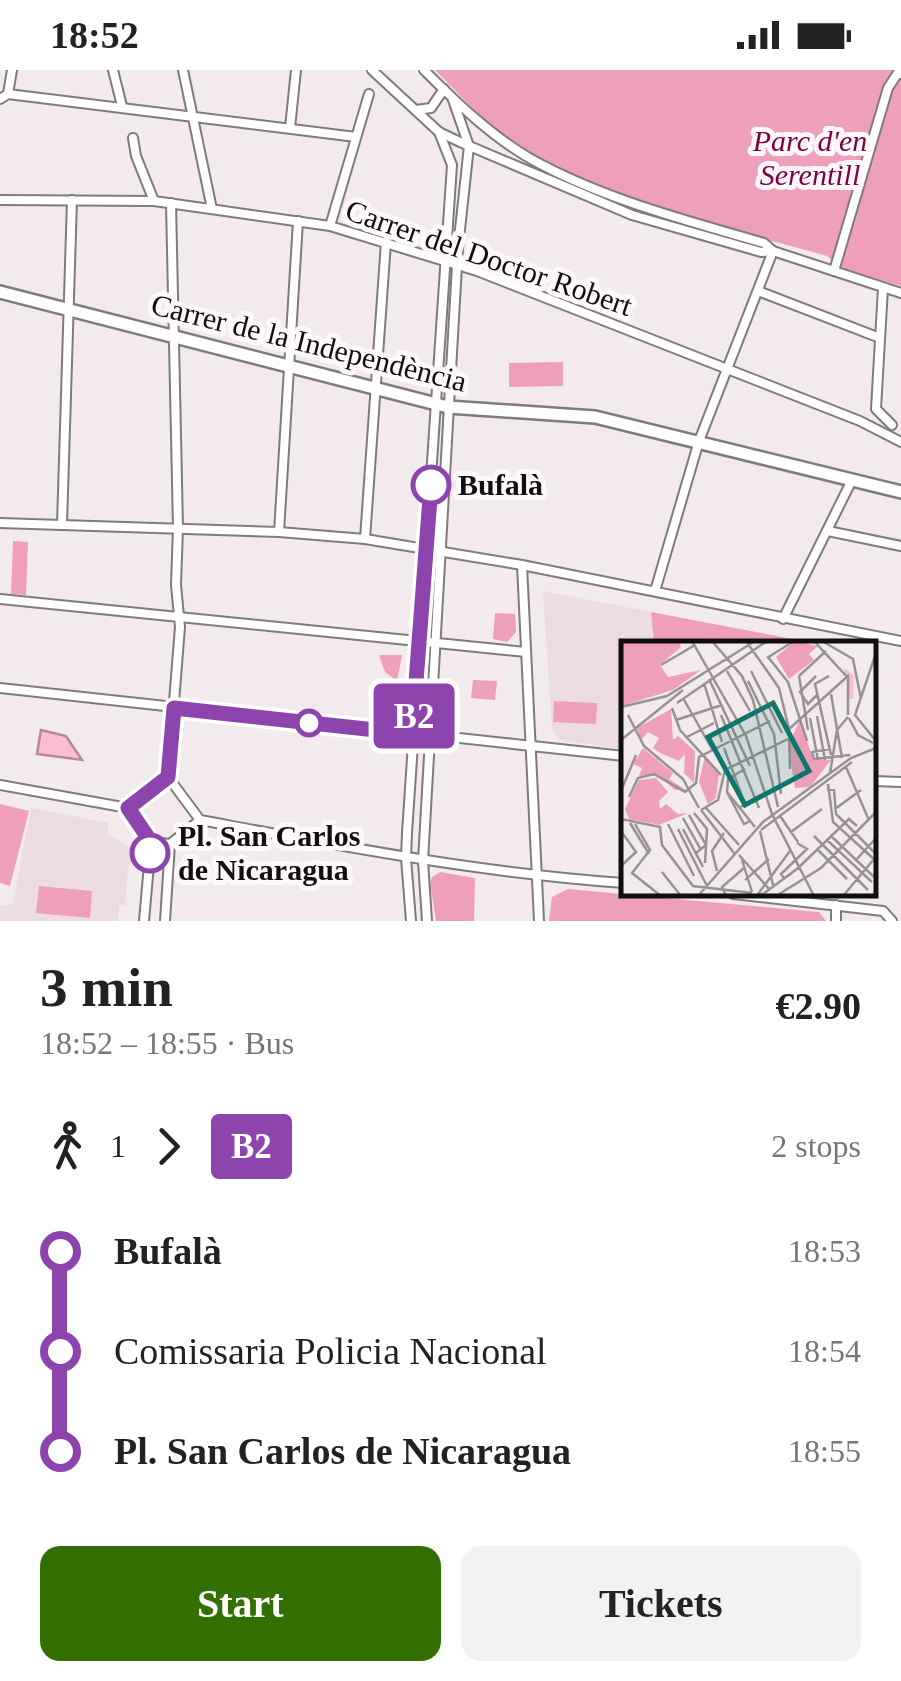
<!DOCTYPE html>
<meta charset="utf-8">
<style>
body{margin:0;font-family:Georgia,serif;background:#f2f2f2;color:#222;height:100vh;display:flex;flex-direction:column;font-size:38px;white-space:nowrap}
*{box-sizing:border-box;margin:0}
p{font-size:32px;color:#767676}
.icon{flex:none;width:55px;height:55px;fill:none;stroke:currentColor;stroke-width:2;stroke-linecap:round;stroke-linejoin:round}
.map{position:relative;height:851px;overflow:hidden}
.details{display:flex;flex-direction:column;background:#fff;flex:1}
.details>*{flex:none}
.badge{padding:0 20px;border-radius:8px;font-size:35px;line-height:65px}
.map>.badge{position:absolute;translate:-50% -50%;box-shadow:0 0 0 5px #fff}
.legs{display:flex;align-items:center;gap:15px;height:110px;padding:0 40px;font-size:32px}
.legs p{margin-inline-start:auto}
.summary{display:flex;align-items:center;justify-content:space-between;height:170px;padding:0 40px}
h1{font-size:55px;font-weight:700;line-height:75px}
.primary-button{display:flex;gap:20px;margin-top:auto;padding:20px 40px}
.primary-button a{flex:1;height:115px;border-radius:20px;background:#337001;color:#fff;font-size:40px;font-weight:700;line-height:115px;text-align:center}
.primary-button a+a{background:#f2f2f2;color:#222}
ul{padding:0 40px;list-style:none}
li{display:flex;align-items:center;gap:35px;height:100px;font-size:38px}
li i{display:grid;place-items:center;width:15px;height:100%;margin:0 12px;background:currentColor}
li i::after{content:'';width:25px;height:25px;margin:-12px;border:8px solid;border-radius:50%;background:#fff}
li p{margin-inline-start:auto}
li:first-child i{background:linear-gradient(#0000 50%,currentColor 0)}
li:last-child i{background:linear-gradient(currentColor 50%,#0000 0)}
.status{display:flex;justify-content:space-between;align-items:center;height:70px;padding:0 50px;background:#fff;direction:ltr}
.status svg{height:28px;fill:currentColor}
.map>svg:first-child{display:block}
</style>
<div class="status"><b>18:52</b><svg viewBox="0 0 49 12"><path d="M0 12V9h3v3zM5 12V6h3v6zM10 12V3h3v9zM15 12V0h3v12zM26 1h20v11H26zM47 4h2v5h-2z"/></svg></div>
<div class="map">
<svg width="901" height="851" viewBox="0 0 901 851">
<rect width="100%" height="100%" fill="#f2eaed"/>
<g fill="#ecdce1">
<path d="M543 521 651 542 654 573 624 574 623 679 560 670 552 660Z"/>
<path d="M31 738 109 753 107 763 138 782 128 797 125 835H119L118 851H0V836L13 834Z"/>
</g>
<g fill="#ee9fbb">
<path d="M435 0H901V216L844 200 827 186C730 158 606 133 521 78 489 58 462 27 435 0Z"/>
<path d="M563 292V316L509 317V293Z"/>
<path d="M13 471 28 472 26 525 11 524Z"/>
<path d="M651 542 813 573H654Z"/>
<path d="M495 543 515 544 516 562 507 572 493 569Z"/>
<path d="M379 585H402L397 611 385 602Z"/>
<path d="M473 610 497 611 495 630 471 628Z"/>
<path d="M554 631 597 633 596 654 553 652Z"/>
<path d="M0 734 29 741 10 816 0 813Z"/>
<path d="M440 802 475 808 474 851H436L430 813 432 807Z"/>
<path d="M39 816 92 821 90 848 36 843Z"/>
<path d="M568 819 819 842 826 851H549L552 827Z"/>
</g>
<path fill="#fabdd2" stroke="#b48898" stroke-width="2.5" d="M41 660 66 666 82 690 37 684Z"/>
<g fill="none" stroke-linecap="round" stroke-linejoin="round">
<g stroke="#817a7c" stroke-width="12">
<g id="street">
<path d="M113 0 122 36"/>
<path d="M183 0 212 139"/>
<path d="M372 0 439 62 460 72 632 145 761 182 773 181"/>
<path d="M424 0C456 32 491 66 531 89 603 129 685 150 764 173L773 181 901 223"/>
<path d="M8 24 12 0"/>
<path d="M0 29 8 24 356 67"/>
<path d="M416 40 431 38 444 19"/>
<path d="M290 58 296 0"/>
<path d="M133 68 136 86 154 131"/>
<path d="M0 130 154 131 330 156 477 201 860 351 901 372"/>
<path d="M330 156 369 24"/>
<path d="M834 201 888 18 899 1 901 4"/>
<path d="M883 218 876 339 892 355"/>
<path d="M758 221 880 268"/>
<path d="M0 453 279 462 365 469 522 495 901 571"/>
<path d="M62 455 72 130"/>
<path d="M828 461 901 476"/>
<path d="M279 462 298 151"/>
<path d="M365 469 386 172"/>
<path d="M522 495 539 851"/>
<path d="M655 521 699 371 773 181"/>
<path d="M0 529 526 582"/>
<path d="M783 549 852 410"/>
<path d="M0 618 624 686"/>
<path d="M168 707 180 557 176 515 178 458 171 133"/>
<path d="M168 707 128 738 151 772 170 774 200 750"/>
<path d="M168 707 200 750"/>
<path d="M874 711 901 712"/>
<path d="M0 715 128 738"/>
<path d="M200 750C341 776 480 803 624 813"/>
<path d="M733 824 883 841 892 851"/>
<path d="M144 851 151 772"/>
<path d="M165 851 170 774"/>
<path d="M411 851 406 788 407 763 452 95 439 62"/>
<path d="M427 851 423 791 458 178 469 76 453 30"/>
<path d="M836 851V835"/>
</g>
</g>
<g stroke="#817a7c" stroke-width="16">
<path id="secondary" d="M0 222 448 337 595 347 901 422"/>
</g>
<use href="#street" stroke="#fff" stroke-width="8"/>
<use href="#secondary" stroke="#fff" stroke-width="11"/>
</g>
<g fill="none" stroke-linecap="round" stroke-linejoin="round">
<g stroke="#fff" stroke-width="22">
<path id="line-1" d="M150 783 151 772 128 738 168 707 174 638 412 664 431 415"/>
</g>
<use href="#line-1" stroke="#8e44ad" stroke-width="15"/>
</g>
<g fill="#fff" stroke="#8e44ad" stroke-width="5">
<circle cx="431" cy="415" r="18"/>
<circle cx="309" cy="653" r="12"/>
<circle cx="150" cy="783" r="18"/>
</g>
<g text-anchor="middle" stroke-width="10" stroke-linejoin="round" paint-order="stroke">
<g font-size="30" font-style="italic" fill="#7b0044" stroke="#fff8fa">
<text x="810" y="81">Parc d'en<tspan x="810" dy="34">Serentill</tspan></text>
</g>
<g font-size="30" fill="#110e0f" stroke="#fff8fa">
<text transform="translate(489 188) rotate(19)" y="10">Carrer del Doctor Robert</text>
<text transform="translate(309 273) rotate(14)" y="10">Carrer de la Independència</text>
</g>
<g font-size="30" font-weight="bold" fill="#110e0f" stroke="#fff8fa" text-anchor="start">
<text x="458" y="425">Bufalà</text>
<text x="178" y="776">Pl. San Carlos<tspan x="178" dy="34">de Nicaragua</tspan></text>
</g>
</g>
<g transform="translate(621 571)">
<rect width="255" height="255" fill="#f2eaed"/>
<path d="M0 0H58L60 6 39 24 47 36 80 29 52 49 0 65ZM174 0 197 5 188 13 193 19 168 38 155 16ZM50 68 52 99 57 95 74 110 73 142 63 132 64 113 58 120 39 112 32 107 38 97 27 91 20 99 16 87ZM179 79 192 118 210 119 189 146 174 147 167 104ZM22 107 52 132 48 138 65 149H54L38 135H18L21 127 12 123ZM84 115 98 133 95 157 87 163 78 141ZM35 137 47 151 38 160 39 168 45 163 57 173 67 172 38 184 8 178 4 168 18 139Z" fill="#ee9fbb"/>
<path fill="none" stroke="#fabdd2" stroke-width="5" d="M223 30 230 35V58"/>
<path fill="none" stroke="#989294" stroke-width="2.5" d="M71 0 125 95 151 173 193 255M91 0 121 35 132 59 157 166M125 0 158 47 168 88M193 0 227 37V74M201 0 232 18 240 58M255 12 234 74 255 100M147 16 167 41 186 100M146 17 173 0M40 24 74 4M106 30 129 70M130 30 161 92M178 35 187 89M178 35 205 10M195 35 179 51 187 63 196 54M208 35 194 43 210 114M88 38 129 125M127 40 153 93 160 153M83 42 101 101M210 53 221 117M62 57 91 108M56 62 146 0M0 66 46 55 134 0M51 67 59 89 100 134M7 74 23 105 62 138 78 167M100 74 138 167M196 75 204 119M189 77 197 119M228 77 237 94 252 102M55 79 101 64M66 96 93 82M0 99 62 49M103 107 124 163 118 167M209 108 191 111 193 118 229 114M225 126 247 177M124 128 107 138 106 151 134 186M169 128 168 88 228 34M209 132 216 89 227 76M207 143 212 181 255 220M206 148 213 149 215 173 255 213M0 150 15 114M106 151 123 183 129 180M8 156 17 137 33 133 64 151 75 142 78 116 149 80M85 167 118 204M214 168 240 149M80 169 97 159 104 129 167 98M80 169 113 212M73 172 86 188 84 222M68 174 85 204 75 212M159 175 177 201M62 177 80 209M0 178 39 186 41 204 72 245 131 252M9 182 28 213M14 183 29 209 11 232 40 255M47 183 73 235M57 188 86 245M62 188 82 226M140 189 231 121M0 190 15 211 0 225M139 190 152 244M170 191 201 168M193 195 247 249M210 195 253 236M206 199 251 241M196 208 226 238M118 214 149 249M121 219 131 251M234 220 255 197M96 230 91 210 103 192M41 231 60 255M163 237 160 233 186 208 176 202M124 239 148 218M137 253 169 210M77 255 142 181 230 117 255 107M105 255 101 246 123 227M129 255 142 253 176 228 228 178 236 185M155 255 200 227 255 171M222 255 253 218"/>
<path fill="#0f766e" fill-opacity="0.15" stroke="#0f766e" stroke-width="5" d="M152 62 188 130 124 164 87 96Z"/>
<rect width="255" height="255" fill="none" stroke="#110e0f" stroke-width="5"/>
</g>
</svg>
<b class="badge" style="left:414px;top:646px;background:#8e44ad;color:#fff">B2</b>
</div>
<section class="details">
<div class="summary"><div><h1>3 min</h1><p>18:52 – 18:55 · Bus</p></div><b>€2.90</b></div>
<div class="legs"><svg class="icon" aria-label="walk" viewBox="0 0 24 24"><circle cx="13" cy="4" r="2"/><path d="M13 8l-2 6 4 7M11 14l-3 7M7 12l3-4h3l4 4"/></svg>1<svg class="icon" aria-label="forward" viewBox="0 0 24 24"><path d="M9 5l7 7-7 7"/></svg><b class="badge" style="background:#8e44ad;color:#fff">B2</b><p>2 stops</p></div>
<ul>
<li><i style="color:#8e44ad"></i><b>Bufalà</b><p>18:53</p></li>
<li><i style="color:#8e44ad"></i><span>Comissaria Policia Nacional</span><p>18:54</p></li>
<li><i style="color:#8e44ad"></i><b>Pl. San Carlos de Nicaragua</b><p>18:55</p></li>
</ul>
<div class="primary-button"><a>Start</a><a>Tickets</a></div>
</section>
